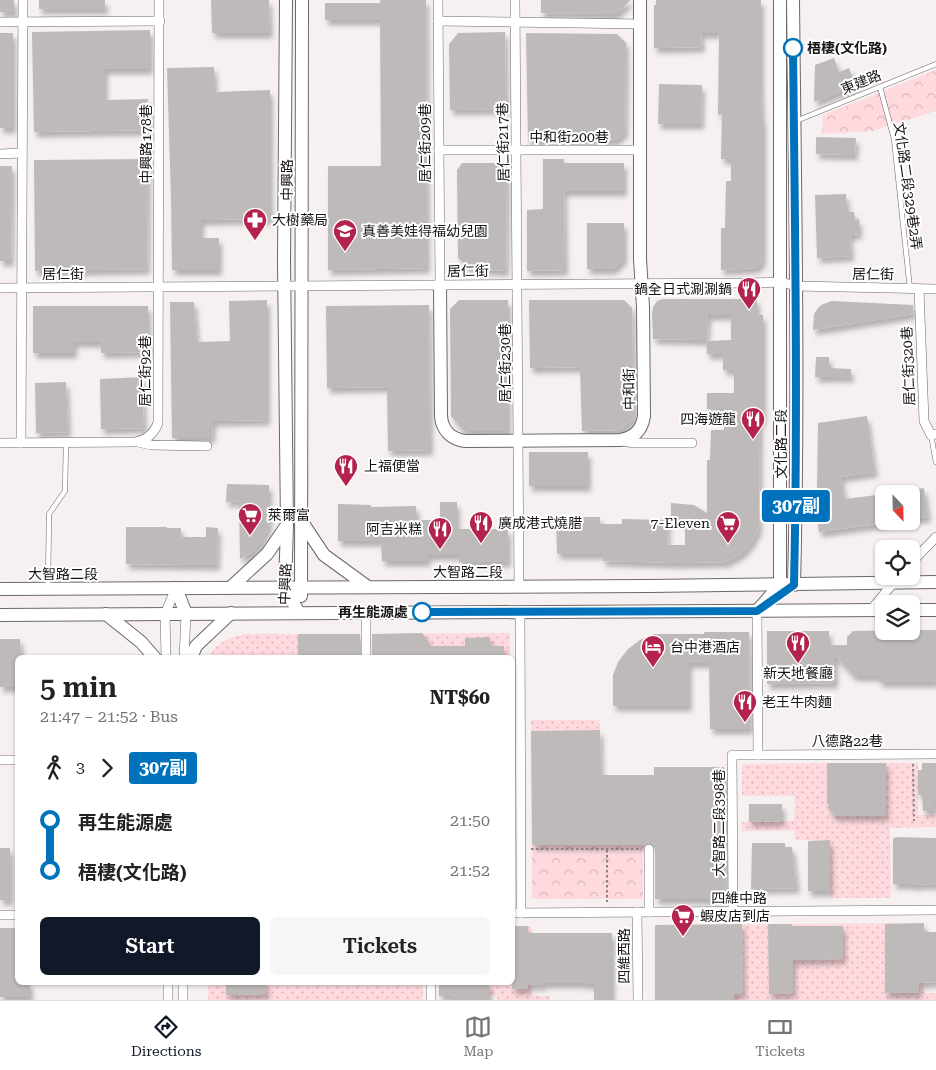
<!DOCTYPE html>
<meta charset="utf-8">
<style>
body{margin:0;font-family:"Roboto Serif","Noto Sans TC",serif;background:#f6f6f6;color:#222;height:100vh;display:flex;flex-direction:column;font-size:19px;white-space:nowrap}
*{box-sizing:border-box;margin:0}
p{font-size:16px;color:#767676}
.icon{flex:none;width:28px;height:28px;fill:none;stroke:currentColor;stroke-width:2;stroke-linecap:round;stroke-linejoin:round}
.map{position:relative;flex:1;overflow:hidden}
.details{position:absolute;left:15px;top:655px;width:500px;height:330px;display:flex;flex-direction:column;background:#fff;border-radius:8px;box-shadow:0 1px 4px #0004}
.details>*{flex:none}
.badge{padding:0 10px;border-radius:4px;font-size:18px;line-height:32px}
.needle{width:32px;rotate:158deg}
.buttons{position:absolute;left:875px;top:485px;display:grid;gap:10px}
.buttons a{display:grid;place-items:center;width:45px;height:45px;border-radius:8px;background:#fff;box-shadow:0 1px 4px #0004;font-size:25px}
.map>.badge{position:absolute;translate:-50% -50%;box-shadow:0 0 0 2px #fff}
.legs{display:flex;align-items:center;gap:8px;height:55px;padding:0 25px;font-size:16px}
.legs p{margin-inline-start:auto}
.head{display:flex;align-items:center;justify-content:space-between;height:85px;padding:0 25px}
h1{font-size:28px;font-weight:600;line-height:38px}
.action{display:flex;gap:10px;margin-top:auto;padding:10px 25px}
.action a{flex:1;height:58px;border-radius:8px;background:#111827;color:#fff;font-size:20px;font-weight:600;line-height:58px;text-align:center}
.action a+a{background:#f6f6f6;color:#222}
ul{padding:0 25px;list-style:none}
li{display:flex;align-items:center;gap:18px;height:50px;font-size:19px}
li i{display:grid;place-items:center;width:8px;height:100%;margin:0 6px;background:currentColor}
li i::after{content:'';width:12px;height:12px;margin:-6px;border:4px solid;border-radius:50%;background:#fff}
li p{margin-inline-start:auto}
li:first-child i{background:linear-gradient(#0000 50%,currentColor 0)}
li:last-child i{background:linear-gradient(currentColor 50%,#0000 0)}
.tab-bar{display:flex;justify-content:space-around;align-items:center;height:70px;border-top:1px solid #e0e0e0;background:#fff;font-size:14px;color:#767676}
.tab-bar a{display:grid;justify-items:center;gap:2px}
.tab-bar .on{color:#111827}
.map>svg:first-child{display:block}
</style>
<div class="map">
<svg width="936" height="1000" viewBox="0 0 936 1000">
<defs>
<pattern id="grass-dots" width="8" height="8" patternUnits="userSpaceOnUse" patternTransform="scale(1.25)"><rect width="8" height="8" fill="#fed9dd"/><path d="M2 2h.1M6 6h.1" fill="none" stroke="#d9b9bd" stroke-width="1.8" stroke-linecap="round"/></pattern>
<pattern id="forest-crowns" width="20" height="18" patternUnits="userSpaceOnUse" patternTransform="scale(1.25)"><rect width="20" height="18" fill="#fed9dd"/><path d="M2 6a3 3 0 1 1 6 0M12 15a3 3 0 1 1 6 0" fill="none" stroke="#d9b9bd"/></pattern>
<filter id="shadow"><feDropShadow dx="3" dy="5.5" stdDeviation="2.5" flood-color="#0004"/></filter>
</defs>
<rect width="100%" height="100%" fill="#f6f0f1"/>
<g fill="url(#grass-dots)">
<path d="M510 633V657H375V634Z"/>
<path d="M246 634H357L358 657 208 658C217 642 230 637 246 634Z"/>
<path d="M531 720H600V730L531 731Z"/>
<path d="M827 763V804H829V810L835 816H886V763H918V815H936V827L890 828 891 898H830V840H795L794 830 742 831V822L794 821 795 796H742V764Z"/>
<path d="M924 923V993H936V1000H655V925Z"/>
<path d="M513 926H531L532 996H550V1000H497V996H439V983L512 982Z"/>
<rect x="208" y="983" width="215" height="17"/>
</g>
<g fill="url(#forest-crowns)">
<path d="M936 70V111L872 131 822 134 823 115Z"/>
<rect x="532" y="845" width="111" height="54"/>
</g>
<g fill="#bfbaba" filter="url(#shadow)">
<rect x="0" y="0" width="14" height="12"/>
<rect x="39" y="0" width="66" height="9"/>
<path d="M211 0H269L270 33H212Z"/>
<path d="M380 0H426L427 268 328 270V166H381L380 20H325V3H380Z"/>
<path d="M541 0H631L616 14 541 13Z"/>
<path d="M656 0H761V93L762 118H763V258L762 262 756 268 721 270V228H725L726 181H731V159H721L722 114 718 115 719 33H701L702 47 654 48V5H656Z"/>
<path d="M150 30V69H105V100L148 99 149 130 34 132 32 32Z"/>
<path d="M505 32 506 109 450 110 449 44 458 33Z"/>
<rect x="0" y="33" width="13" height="95"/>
<path d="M526 33 617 34 626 43 625 132 616 140 528 141Z"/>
<path d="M834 58 839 72 849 68 856 86 814 102 815 65Z"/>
<path d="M214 67 215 92 270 90V219L201 220V238H219V270H172L171 197 167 68Z"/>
<path d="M659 84 702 85 701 124H658Z"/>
<path d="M816 137 856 138 855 155 816 154Z"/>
<path d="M148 159 147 269 35 271 34 160Z"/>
<path d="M543 159H564V163H624V191H564L565 270 527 271V210L543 209Z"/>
<path d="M462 163H507L506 271 470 269 458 258 457 170Z"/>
<path d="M0 166H12L11 261H0Z"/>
<path d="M846 194 847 212H854L855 220 859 219V234L850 235 851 256 817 258 815 195Z"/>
<path d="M587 223H624V259L613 269H587Z"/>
<path d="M663 299H757V315H763V420H760L759 528 752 542 741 554 726 562 678 563 603 561V554H557L556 517H600V524H622V519L668 520 667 545H685V522L671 521V503L694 505 707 513V460H710L711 430H724V409H707V393H734V370H723V354H707L706 341 731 340V315H708L707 340 653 339 652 313 653 307 657 301Z"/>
<path d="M267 300V420L213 421 212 438H172L170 302H194L197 342 230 341 229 301Z"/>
<path d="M459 300H508V431H464L451 416 450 309Z"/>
<path d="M529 300H624L632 308 634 418 620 430 582 431 580 367 530 368Z"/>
<path d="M832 301 913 305V314L813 330 814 314 818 308 821 305Z"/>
<path d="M429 305 430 450 388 451 387 387 327 388 326 306Z"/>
<path d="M33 306H148V352L101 353V342H74V353H33Z"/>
<path d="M816 357H829V368L851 369V377H815Z"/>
<path d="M142 377 144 428 101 429 100 379Z"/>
<path d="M66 382 68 432 36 433 35 383Z"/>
<path d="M867 416 875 472 841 477 845 499 884 494V523L819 532 814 493 817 492 818 423Z"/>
<rect x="529" y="452" width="59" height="34"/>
<path d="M227 484 269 485V525L261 542 251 553 240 559 239 501 226 502Z"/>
<path d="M924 488 928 517 911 519V490Z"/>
<path d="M440 502H457V529H508V562H459V555H428V561H382L381 541H338V504L371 505V507L416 506 417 520H440Z"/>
<path d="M126 527H167V528H181V537H206V527L218 528 217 565 126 564Z"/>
<path d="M911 630H936V682H879V676H854L835 656V683L767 684V631H829V645H847V637L853 631Z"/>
<path d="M704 632H749L750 729H710L709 663H689V706H613V675L618 662 628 649 640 640 655 634H704Z"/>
<path d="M422 633 428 640V646H465V638L490 637 491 646H504V658H372V634Z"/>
<rect x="298" y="634" width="62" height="24"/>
<path d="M0 639H20L21 658H18V687H0Z"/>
<path d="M600 730 601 775H654V767H724L725 899H655V845L652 843H649L645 845H532L531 731Z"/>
<path d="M827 763H886V816H835L829 810V804H827Z"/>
<path d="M922 763H936V803H934V811H923L922 795H918V770H922Z"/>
<path d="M749 804H782V821L749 822Z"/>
<path d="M898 837 936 838V885L928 884 912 885V884H893V838Z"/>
<path d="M830 840V891H808V841Z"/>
<path d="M752 843H785V847H792L797 888 751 889Z"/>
<rect x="0" y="848" width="10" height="52"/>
<path d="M924 923V932H936V982L919 983V993H885V924Z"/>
<path d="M742 924 743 994H734V1000H655V925Z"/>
<path d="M768 924H792V926H843V959L793 960V993L769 994Z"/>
<path d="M512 926H528V933H612V1000H594V984H583V983H543V985H528V989H512Z"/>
<path d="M0 928H18V982H30V997H0Z"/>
<path d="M226 982H266V994L226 995Z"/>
<path d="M439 982H489V1000H451V996H439Z"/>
</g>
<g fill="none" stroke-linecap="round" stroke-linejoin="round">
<g stroke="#6d6868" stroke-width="5.5">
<g id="lane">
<path d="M880 87 894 139 910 289"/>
<path d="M796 121 936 64"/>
<path d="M931 435 936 462"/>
<path d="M48 586 49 514 65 491 66 443"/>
</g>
</g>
<g stroke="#6d6868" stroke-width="10">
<g id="street">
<path d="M438 0 440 285"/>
<path d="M515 0 519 587"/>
<path d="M438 21 640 24"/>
<path d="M0 22 160 21"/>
<path d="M439 150H640"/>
<path d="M0 154 22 153"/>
<path d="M0 288 751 283 781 282 796 286 936 289"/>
<path d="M919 289 924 421 931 435 936 434"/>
<path d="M623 441 634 443H692"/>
<path d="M138 442 151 445 207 446"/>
<path d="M0 443 135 442C147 440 154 434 158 423L159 0"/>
<path d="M21 443 23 0"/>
<path d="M911 563 936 537"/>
<path d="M871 610 899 576"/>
<path d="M520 612 521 913"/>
<path d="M366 613V658"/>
<path d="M166 658 165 614 176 588"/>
<path d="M184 658 186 614"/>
<path d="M758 755 936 754"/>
<path d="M0 760H18"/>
<path d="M649 849V912"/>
<path d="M733 911 732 755H758L757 611"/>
<path d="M637 912 638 1000"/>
<path d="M512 913 936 910"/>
<path d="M0 915H18"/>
<path d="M168 982V1000"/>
<path d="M183 982V1000"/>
<path d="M431 982V1000"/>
</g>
</g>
<g stroke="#6d6868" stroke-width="14">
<g id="secondary">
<path d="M286 0 284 261 287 525 285 588 299 613"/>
<path d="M793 0C795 195 799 390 794 585"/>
<path d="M440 285 441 416C442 430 451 439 465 441L620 440C634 438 642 430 644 416L643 307 640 259V0"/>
<path d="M302 522 324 555 368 587"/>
<path d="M176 588 186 614"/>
<path d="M230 588 267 554 287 525"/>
<path d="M0 589 649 586 936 582"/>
<path d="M301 596 302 0"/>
<path d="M911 610H936"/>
<path d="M757 611 780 585V0"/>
<path d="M106 614 141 642 155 658"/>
<path d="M0 615 884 610"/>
<path d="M191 658 196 646 231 613"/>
</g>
</g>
<g stroke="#878383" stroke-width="2" stroke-dasharray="2.5 2.5" stroke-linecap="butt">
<path d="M913 764 914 821"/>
<path d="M531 849H639"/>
<path d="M607 850V902"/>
</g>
<use href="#lane" stroke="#fff" stroke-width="4.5"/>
<use href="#street" stroke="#fff" stroke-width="9"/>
<use href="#secondary" stroke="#fff" stroke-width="12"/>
</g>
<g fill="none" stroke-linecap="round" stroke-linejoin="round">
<g stroke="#fff" stroke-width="11">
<path id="line-1" d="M422 612 757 611 794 585C798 406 795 227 793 48"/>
</g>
<use href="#line-1" stroke="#0072bc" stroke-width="8"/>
</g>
<defs>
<g id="pharmacy-pin" transform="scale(1.25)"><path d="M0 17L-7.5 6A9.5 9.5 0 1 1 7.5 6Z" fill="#b4234e" stroke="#fff"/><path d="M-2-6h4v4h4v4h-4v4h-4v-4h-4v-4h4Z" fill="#fff"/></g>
<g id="school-pin" transform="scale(1.25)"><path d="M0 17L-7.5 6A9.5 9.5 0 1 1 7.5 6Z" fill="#b4234e" stroke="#fff"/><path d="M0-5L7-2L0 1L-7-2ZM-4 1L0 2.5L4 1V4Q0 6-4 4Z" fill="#fff"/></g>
<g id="restaurant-pin" transform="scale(1.25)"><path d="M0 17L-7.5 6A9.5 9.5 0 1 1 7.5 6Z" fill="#b4234e" stroke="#fff"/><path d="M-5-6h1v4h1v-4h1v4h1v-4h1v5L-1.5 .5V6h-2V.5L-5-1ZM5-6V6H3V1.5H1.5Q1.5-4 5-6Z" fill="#fff"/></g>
<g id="supermarket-pin" transform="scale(1.25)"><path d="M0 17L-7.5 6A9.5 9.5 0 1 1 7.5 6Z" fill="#b4234e" stroke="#fff"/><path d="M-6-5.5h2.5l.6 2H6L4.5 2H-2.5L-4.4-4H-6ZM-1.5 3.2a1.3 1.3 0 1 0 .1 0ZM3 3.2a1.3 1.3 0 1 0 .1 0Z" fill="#fff"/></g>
<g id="hotel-pin" transform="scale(1.25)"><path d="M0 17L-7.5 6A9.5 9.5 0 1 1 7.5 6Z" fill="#b4234e" stroke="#fff"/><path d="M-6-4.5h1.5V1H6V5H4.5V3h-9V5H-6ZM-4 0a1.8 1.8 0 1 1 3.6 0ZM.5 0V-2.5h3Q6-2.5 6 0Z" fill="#fff"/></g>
</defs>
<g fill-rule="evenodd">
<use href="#pharmacy-pin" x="255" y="220"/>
<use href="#school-pin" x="345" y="231"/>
<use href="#restaurant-pin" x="749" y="289"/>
<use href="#restaurant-pin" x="753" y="419"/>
<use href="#restaurant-pin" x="346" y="466"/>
<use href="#supermarket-pin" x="250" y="515"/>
<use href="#restaurant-pin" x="481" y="523"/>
<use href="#supermarket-pin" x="728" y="523"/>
<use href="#restaurant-pin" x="440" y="529"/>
<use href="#restaurant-pin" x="798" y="643"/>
<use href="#hotel-pin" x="653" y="647"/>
<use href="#restaurant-pin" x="745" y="702"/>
<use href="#supermarket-pin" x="683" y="916"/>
</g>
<g fill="#fff" stroke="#0072bc" stroke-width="2.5">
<circle cx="793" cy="48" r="9"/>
<circle cx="422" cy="612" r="9"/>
</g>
<g text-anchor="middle" stroke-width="4" stroke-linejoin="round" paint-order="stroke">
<g font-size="14" font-weight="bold" fill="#161414" stroke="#fff" text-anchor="start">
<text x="807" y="53">梧棲(文化路)</text>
<text x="408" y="617" text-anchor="end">再生能源處</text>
</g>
<g font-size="14" fill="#161414" stroke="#fff">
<text transform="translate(861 82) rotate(-22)" y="5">東建路</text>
<text x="569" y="142">中和街200巷</text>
<text transform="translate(503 142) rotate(-91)" y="5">居仁街217巷</text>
<text transform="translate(425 143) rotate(-90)" y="5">居仁街209巷</text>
<text transform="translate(146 144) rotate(-90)" y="5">中興路178巷</text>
<text transform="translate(287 180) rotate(-90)" y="5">中興路</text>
<text transform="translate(908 186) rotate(82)" y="5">文化路二段329巷2弄</text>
<text transform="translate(468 271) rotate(-1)" y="5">居仁街</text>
<text x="63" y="279">居仁街</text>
<text transform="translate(873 274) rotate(1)" y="5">居仁街</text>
<text transform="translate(505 363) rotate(-90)" y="5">居仁街230巷</text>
<text transform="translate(908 366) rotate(-92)" y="5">居仁街320巷</text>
<text transform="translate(145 371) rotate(-90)" y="5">居仁街92巷</text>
<text transform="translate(629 389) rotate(-91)" y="5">中和街</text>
<text transform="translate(781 444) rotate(-90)" y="5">文化路二段</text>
<text x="468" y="577">大智路二段</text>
<text x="63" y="579">大智路二段</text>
<text transform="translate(285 584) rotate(-87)" y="5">中興路</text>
<text x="847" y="746">八德路22巷</text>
<text transform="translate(719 823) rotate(-90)" y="5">大智路二段398巷</text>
<text x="739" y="903">四維中路</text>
<text transform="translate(624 956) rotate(-90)" y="5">四維西路</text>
</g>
<g font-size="14" fill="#161414" stroke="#fff" text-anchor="start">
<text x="272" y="225">大樹藥局</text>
<text x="362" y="236">真善美娃得福幼兒園</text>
<text x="732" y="294" text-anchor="end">鍋全日式涮涮鍋</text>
<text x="736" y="424" text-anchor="end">四海遊龍</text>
<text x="364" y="471">上福便當</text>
<text x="268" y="520">萊爾富</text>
<text x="498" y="528">廣成港式燒腊</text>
<text x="710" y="528" text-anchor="end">7-Eleven</text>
<text x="422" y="534" text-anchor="end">阿吉米糕</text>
<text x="670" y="652">台中港酒店</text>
<text x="798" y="678" text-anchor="middle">新天地餐廳</text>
<text x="762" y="707">老王牛肉麵</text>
<text x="700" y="921">蝦皮店到店</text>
</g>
</g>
</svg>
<div class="buttons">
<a><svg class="needle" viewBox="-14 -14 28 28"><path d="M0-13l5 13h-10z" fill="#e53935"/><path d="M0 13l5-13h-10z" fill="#767676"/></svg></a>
<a><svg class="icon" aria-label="locate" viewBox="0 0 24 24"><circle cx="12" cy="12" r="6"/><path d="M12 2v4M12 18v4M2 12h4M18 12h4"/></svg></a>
<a><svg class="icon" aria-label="layers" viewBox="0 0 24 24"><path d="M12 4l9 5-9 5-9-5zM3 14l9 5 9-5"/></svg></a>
</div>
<b class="badge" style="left:796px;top:506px;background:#0072bc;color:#fff">307副</b>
<section class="details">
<div class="head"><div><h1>5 min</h1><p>21:47 – 21:52 · Bus</p></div><b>NT$60</b></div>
<div class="legs"><svg class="icon" aria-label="walk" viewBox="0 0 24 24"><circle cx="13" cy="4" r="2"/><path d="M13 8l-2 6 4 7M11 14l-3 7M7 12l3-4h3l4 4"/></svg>3<svg class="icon" aria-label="forward" viewBox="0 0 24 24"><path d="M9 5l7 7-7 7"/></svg><b class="badge" style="background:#0072bc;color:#fff">307副</b></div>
<ul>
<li><i style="color:#0072bc"></i><b>再生能源處</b><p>21:50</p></li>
<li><i style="color:#0072bc"></i><b>梧棲(文化路)</b><p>21:52</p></li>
</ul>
<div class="action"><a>Start</a><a>Tickets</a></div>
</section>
</div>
<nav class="tab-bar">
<a class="on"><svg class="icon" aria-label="directions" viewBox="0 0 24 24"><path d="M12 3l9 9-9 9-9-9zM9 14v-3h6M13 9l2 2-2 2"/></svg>Directions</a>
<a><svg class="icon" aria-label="map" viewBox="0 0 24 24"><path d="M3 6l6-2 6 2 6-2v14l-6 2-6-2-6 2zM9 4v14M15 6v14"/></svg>Map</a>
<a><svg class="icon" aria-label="tickets" viewBox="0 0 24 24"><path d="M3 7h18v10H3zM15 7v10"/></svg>Tickets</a>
</nav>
